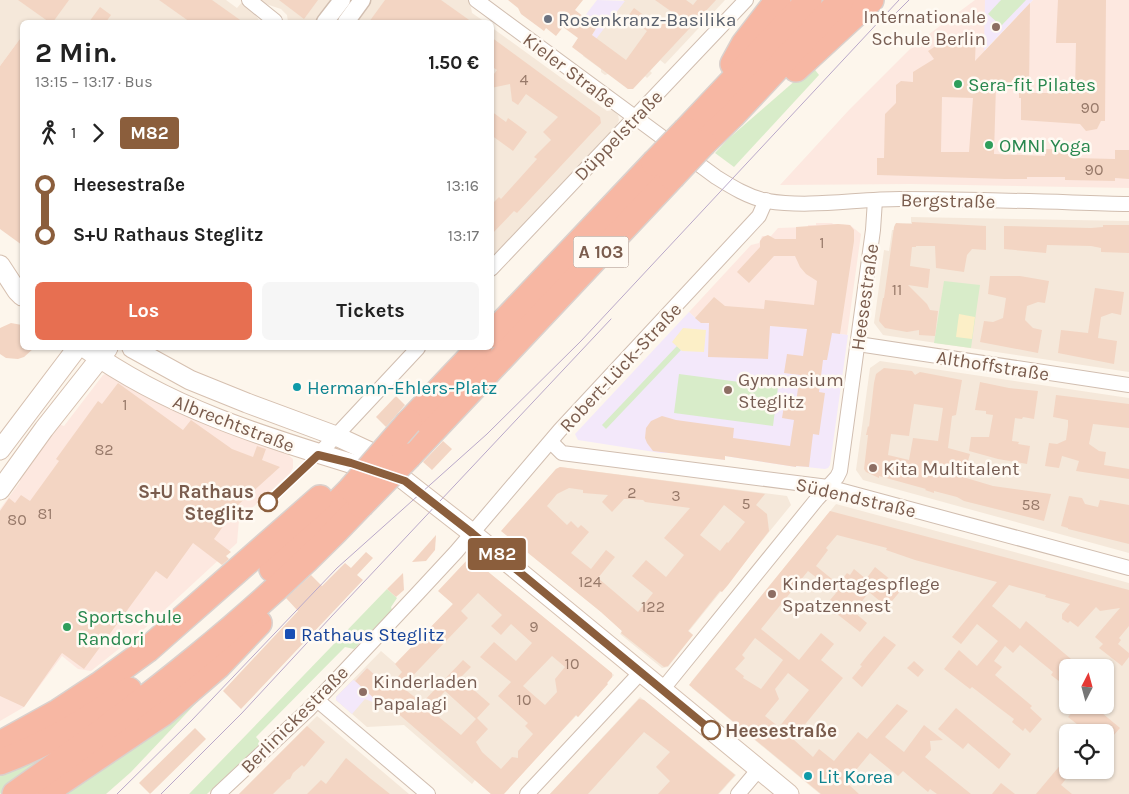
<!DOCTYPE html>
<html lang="de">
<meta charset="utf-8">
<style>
body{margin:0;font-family:Karla,sans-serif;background:#f6f6f6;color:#222;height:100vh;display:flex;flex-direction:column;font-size:19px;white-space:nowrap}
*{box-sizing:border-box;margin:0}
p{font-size:16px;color:#767676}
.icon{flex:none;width:28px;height:28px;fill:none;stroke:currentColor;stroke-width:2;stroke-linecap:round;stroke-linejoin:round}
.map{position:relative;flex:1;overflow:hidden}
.details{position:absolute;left:20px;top:20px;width:474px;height:330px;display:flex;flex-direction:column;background:#fff;border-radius:8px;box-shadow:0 1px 4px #0004}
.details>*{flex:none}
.badge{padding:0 10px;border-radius:4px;font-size:18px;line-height:32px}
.needle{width:32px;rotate:6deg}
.controls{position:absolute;left:1059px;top:659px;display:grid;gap:10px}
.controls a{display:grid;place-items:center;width:55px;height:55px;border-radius:8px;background:#fff;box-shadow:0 1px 4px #0004;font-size:25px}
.map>.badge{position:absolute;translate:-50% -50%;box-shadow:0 0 0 2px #fff}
.legs{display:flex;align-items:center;gap:8px;height:55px;padding:0 15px;font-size:16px}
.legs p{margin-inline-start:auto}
.headline{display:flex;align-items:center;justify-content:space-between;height:85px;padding:0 15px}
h1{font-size:28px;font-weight:700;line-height:38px}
.action{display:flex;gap:10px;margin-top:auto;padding:10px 15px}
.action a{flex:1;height:58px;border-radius:8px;background:#e76f51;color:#fff;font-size:20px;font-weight:700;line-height:58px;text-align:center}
.action a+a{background:#f6f6f6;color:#222}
ul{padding:0 15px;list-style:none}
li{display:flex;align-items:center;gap:18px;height:50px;font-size:19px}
li i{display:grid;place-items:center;width:8px;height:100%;margin:0 6px;background:currentColor}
li i::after{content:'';width:12px;height:12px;margin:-6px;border:4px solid;border-radius:50%;background:#fff}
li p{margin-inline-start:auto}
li:first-child i{background:linear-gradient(#0000 50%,currentColor 0)}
li:last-child i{background:linear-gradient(currentColor 50%,#0000 0)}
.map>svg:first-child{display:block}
</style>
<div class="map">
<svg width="1129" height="794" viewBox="0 0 1129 794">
<rect width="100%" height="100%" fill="#fdf6ec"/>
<g fill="#f5e8da" fill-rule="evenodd">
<path d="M0 0H226L237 8 242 2 252 9 260 22H22V36L0 66Z"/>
<path d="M258 0H333L314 22H288L287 15 281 9 266 4Z"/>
<path d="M369 0H468L470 2 472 13 485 22H352Z"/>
<path d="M624 0H725L665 64 660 60 650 71 652 73 647 78 645 76 628 89 608 74 605 75 601 72V69L583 56Z"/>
<path d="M491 27 607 111 613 110 618 115 619 120 616 127 491 259Z"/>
<path d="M911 217 1129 221V372L883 335 874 323 884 250 889 251 892 230H894L895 224 911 223Z"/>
<path d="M880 361 1129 398V553L863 480 856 470 870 368Z"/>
<path d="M560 467 787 496 791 505 689 631 693 635 668 667 662 668 620 634 622 631 601 612 503 532 504 529 556 469Z"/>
<path d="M836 504 1129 583V794H820L692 688 691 682ZM1068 668H1105V705H1068ZM1068 732H1105V770H1068Z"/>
<path d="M470 557 614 675 578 717 576 716 540 754 491 794 475 780 472 784 404 725 367 727 336 700V697L381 651 396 664 453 604 439 591Z"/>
<path d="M640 697 736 775 719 794H550Z"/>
<path d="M317 716 409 794H239Z"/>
</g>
<g fill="#fde8e0">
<path d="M975 0H985V51L1033 0H1129V188L911 184 780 185 849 110 913 46Z"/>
<path d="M816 223H832L833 224 850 225 861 234 847 335 789 327 701 323 689 312 751 245 759 243 762 236H771L778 228 808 227V225H816Z"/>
<path d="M108 373 159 402 192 418 285 452 293 459V468L290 473 239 520 237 543 144 629 91 671 78 669 62 656 24 707 0 721V509L20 482V474L56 427 61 425 64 426 103 375Z"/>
</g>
<g fill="#f3e8fa">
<path d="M597 0 625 1 596 39 592 35 597 27 584 17Z"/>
<path d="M985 0H1033L984 51Z"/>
<path d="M689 312 701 323 789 327 848 335 830 465 828 468 825 469 797 466 796 467 725 456V460L672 451 667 453H661L578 440 575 434Z"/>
<path d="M367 668 389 687 375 703 365 699 352 714 336 700V697L353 680 355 681Z"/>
</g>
<g fill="#d8ecc9">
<path d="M1001 0H1026L1001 26 988 14Z"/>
<path d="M812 66 819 75 734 167 715 153 728 139Z"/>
<path d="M944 281 980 285 971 348 934 343Z"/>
<path d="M677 346 681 350 606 429 602 425Z"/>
<path d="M679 374 778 387 773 426 674 413Z"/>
<path d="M387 589 397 598 391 607 392 610 354 649 345 647 256 737 261 743 207 794H189Z"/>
<path d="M194 694 199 700 131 772 106 794H59Z"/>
<path d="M64 742 15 784 0 794V769Z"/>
</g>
<g fill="#fcefc7">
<path d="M959 314 975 317 972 339 956 337Z"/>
<path d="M683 328 706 330 704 352 682 351 672 342Z"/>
</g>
<g fill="#f3d5c3" fill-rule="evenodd">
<path d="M18 0H69L53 22H49Z"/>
<path d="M159 0H212L243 22H190Z"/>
<path d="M279 0H318L304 19Z"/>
<path d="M385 0H441L472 22H369Z"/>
<path d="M508 0H583L575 10 597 27 592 35 626 60 647 31 628 16 634 8 660 27 672 12 655 0H686L693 5 697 0H716L633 89H628L572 47 578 38 563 27 556 36 546 28 544 31 521 14 518 8Z"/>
<path d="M1058 0H1106L1105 121H1101L1097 129 1086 131 1080 124 1021 120V98H1019V86L996 85 994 154 1045 156V149L1074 150V158L1115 159V150H1129V179L1115 178V181L1065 180V177H1027V179H1005L877 175V158H884L885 114 896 103V85L901 81 913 82V72L934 59 928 51 942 42V35L976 36 975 61 1030 3 1029 93H1075L1076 43H1056ZM942 97 973 98 969 152H941Z"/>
<path d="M100 7 111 15 106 22H89Z"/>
<path d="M22 36V245L0 229V66Z"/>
<path d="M491 37 600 117 601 123 517 213 514 211 491 235V205L499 197 501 199 537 159 534 157 551 140 543 132 558 117 526 94 518 105 512 101 510 84 491 88V78L497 70 491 66Z"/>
<path d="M491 111 506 122 508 118 527 132 513 151 491 135Z"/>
<path d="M912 222 986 226V250L972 249 967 255 964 272 936 268 935 246H916V247H912L910 266 930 269 928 288 908 285 927 304 930 310 938 311 935 336 919 335V330L907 332 885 328 879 321 883 298H884L894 227 896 223 912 224Z"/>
<path d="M838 224 850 225 854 230V241L840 334 832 333 827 360H823L819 392 825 393 819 435 813 434 809 467 796 466V467L725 456V460L653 451 647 443 645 438 646 428 651 421 662 416 676 420 734 428 733 438 790 446 794 420 782 418 785 400 796 402 800 375 784 373 787 354 803 356 807 329 770 326 768 359 708 357 709 323H701L695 318 714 297 725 306 764 309 765 300 814 305 817 281 806 274 800 267 795 256H774L749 283 737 272 760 247V241L763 237 768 235 775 239H796V227Z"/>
<path d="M1103 225H1129V253L1101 252V248L1091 246 1047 245 1046 253 1004 249V226L1091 228 1103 227Z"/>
<path d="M990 276H1020L1049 281 1045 303 1038 302 1027 306 1025 320 1033 328 1042 330 1038 353 980 342 984 321 993 322 1003 318 1006 298 988 294Z"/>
<path d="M1095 288 1124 292 1121 315 1112 313 1101 317 1098 338 1117 341 1114 364 1058 353 1061 330 1088 333Z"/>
<path d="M11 323 22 325V348H34L24 357 18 359 6 358 0 354V328Z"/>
<path d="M884 368 912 371 915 375 920 372 962 380 956 415 952 416 948 448 970 454 963 477 993 486 1051 494 1044 521 964 501 957 497 934 491V493L925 490 926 489 879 476V478L866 472 864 469 868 435H866L868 426 869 427 874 383 876 374ZM914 404 943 408 938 441 913 438 909 460 888 455 891 434 909 436Z"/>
<path d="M980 382 1009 388 1038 391 1034 419 1023 417 1022 419 1015 418 1012 441 1019 442 1018 444 1030 446 1027 464 998 459 969 451 971 437H989L993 415 986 414V411L975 410Z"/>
<path d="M118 383 183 430 191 420 232 449 253 457 257 446 266 449 262 460 280 467 239 504 214 539 231 552 226 556 229 559 222 565 193 543 167 579 156 571 84 669 62 653 24 707 0 696V511L9 498 15 503 21 495 30 501 59 461 56 459 98 401 102 404Z"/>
<path d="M1056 395 1129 404V428L1093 424 1089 444 1099 451 1106 452 1104 465 1129 469V479L1076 471 1079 461 1062 456 1059 468 1045 466 1049 443 1057 444 1066 440 1068 426V420L1053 417Z"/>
<path d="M396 396 405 405 386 427 376 417Z"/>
<path d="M443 441 452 449 432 470 423 462Z"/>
<path d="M560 467 765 494 756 505 767 514 769 531 728 585 722 592 720 591 688 631 693 635 668 666 664 667 621 633 622 631 601 612 501 531 556 469ZM569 488 583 490V493L608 495 602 502 612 512 624 499H630L643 500 645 502 690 508 664 538 684 555 666 577 646 560 632 576 653 593 638 612 598 578 615 557 606 550 591 569 571 553 589 532 581 525 578 528 571 521 567 525 547 506 557 494ZM724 505 745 522 728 543 727 542 720 551 700 535Z"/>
<path d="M1069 496 1082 498 1085 504 1098 507 1100 500 1129 505V544L1068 529V528L1061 526Z"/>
<path d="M830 511 1129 590V626L1119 638 1121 640 1118 644 1129 653V657L1122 666 1099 648 1103 644 1095 637 1120 608 1100 611 1096 607 1078 627 1070 621 1068 623 1062 619V614L1070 604 1045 597 1046 595 1009 585 992 606 1020 629 1026 621 1071 659 1069 662 1076 668H1068V688L1051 675 1053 672 1020 645 1013 653 1005 646 994 661 1002 667 995 675 1032 706 1030 708 1042 719 1030 733 1025 728 1023 731 1012 722 1014 719 998 707 972 687 970 689 944 669 959 650 977 666 998 641 977 624 961 644 952 637 997 582 915 560 886 550 887 548 837 535 826 548 828 550 816 566 838 584 847 573 850 575 854 569 866 579 875 567 902 589 887 607 869 592 854 612 867 623 860 632 837 614 835 615 825 606 836 593 808 571 761 629 799 660 821 633 834 644 821 660 843 678 793 739 813 757 819 749 834 761 858 732 867 739 897 704 908 711 885 737 904 752 924 725 943 740 930 741 931 750 925 757 971 794H937L930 789 928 792 903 771 898 776 870 753 846 782 859 794H821L689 685ZM755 638 783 660 761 689 743 678 744 676 735 669 745 658 742 655ZM788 673 809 690 779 727 765 716 779 699 775 689Z"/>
<path d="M436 535 435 550 426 561 412 562Z"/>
<path d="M366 552 373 558 357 575 363 580 241 709 223 691 298 611 286 598 311 575 322 586 345 563 351 568Z"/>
<path d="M470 557 612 673V677L607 683 608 684 578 717 576 715 504 794H491L387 704 379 699 377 701 355 681 367 668 389 687 402 672 395 664 453 604 438 591ZM478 593 502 615 491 626 501 635 511 624 532 643 516 661 494 642 480 657 511 682 498 696 528 723 525 726 533 734 518 751V758L512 757 501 769 482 752 476 742 488 729 477 718 490 704 460 678 471 667 463 660 422 703 402 687 468 618 461 611ZM552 656 565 667 555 679 557 692 545 705 523 686ZM445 691 476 719 461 735 429 709Z"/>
<path d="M403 573 404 590 396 597 387 589Z"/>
<path d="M884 636 896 645 862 687 852 678 862 666 860 665 867 656Z"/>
<path d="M914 661 924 670 918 677 907 668Z"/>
<path d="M639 699 644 700 735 775 718 794H658L670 781 656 767 670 752 644 732 588 794H550Z"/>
<path d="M1079 705H1109L1102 713 1120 728 1105 745V732H1087L1068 717Z"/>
<path d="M956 708 1011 754 999 769 968 743 963 749 938 729Z"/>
<path d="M307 726 325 742 304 767 302 765 293 773 290 779 287 780 273 794H239Z"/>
<path d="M195 728 206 739 150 794 139 783Z"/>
<path d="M1068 756V770H1073L1061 785 1072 794H1036Z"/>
<path d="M346 758 371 779 390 794H307L321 780 326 784Z"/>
<path d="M1001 783 1015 794H992Z"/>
</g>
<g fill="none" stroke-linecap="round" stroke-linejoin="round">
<g stroke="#d1beb0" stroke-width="16">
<g id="minor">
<path d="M249 0 275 21"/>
<path d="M476 0 716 177C732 187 748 197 767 201 811 208 856 199 900 199 977 199 1053 202 1129 204"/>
<path d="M491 269 746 0"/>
<path d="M858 344 1129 385"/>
<path d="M551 442 562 453 828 487 1129 568"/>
<path d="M318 455 418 348"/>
<path d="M662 690 817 499 837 477 840 471 873 230 875 200"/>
<path d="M317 700 428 794"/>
<path d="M218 794 308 710 417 594 456 552 560 430 759 216 766 200"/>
<path d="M527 794 641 672"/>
<path d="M738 794 759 769"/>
</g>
</g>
<g stroke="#d1beb0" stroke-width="19">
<g id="tertiary">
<path d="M325 22 342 0"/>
<path d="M346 22 362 0"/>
</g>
</g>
<g stroke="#d6c0b0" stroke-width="21">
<g id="secondary">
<path d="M0 265 17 291 22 296"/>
<path d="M85 348C174 412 275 440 379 472"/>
<path d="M132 348 190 380 247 403 336 436 379 456 404 480 472 533 789 794"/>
<path d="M0 450 77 348"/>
<path d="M0 490 44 429 108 348"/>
</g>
</g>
<g stroke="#dad1cd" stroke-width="28">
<g id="motorway">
<path d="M733 64 744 44 778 0"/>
<path d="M796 69 871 0"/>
<path d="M686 130 809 0"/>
<path d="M704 143 733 115 841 0"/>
<path d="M491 335 654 163"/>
<path d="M409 422 479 348"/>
<path d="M409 456 672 177"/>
<path d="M272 569 351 489"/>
<path d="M0 744 58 712 99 685 147 650 320 498"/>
<path d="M0 762C46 745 89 720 129 690"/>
<path d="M49 790 162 714 218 666 259 623"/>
<path d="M15 794C137 708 259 614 361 505"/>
</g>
</g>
<use href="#minor" stroke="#fff" stroke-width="14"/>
<use href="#tertiary" stroke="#fff" stroke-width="16"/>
<use href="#secondary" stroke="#fff" stroke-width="19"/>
<use href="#motorway" stroke="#f7b7a3" stroke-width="25"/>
<g stroke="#b9a8c9" stroke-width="1">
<path d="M896 13 909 0"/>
<path d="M117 794 192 720 337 568 487 434 581 341 899 0"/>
<path d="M161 794 242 713 331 617 611 319"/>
</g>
<g stroke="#dad1cd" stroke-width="28" stroke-linecap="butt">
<g id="motorway-bridge">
<path d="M654 163 686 130"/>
<path d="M672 177 704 143"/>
<path d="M351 489 409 422"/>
<path d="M361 505 409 456"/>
</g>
</g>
<use href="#motorway-bridge" stroke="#f7b7a3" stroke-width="25"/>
</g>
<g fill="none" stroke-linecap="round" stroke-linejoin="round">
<g stroke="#fff" stroke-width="11">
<path id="line-1" d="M268 502 318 455 351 463 405 481 472 533 711 730"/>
</g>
<use href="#line-1" stroke="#8b5e3c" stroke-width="8"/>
</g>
<circle fill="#6b7280" stroke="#fffaf3" stroke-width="2" cx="548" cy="19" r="5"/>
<g fill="#8d6e63" stroke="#fffaf3" stroke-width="2">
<circle cx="996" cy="27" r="5"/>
<circle cx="728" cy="390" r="5"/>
<circle cx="873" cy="468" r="5"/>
<circle cx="772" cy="594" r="5"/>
<circle cx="363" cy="692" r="5"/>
</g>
<g fill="#2e9e5b" stroke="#fffaf3" stroke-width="2">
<circle cx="958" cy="84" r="5"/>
<circle cx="989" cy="145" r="5"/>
<circle cx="67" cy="627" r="5"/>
</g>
<g fill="#0f9aa8" stroke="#fffaf3" stroke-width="2">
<circle cx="297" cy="387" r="5"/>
<circle cx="808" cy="776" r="5"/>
</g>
<g fill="#fff" stroke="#8b5e3c" stroke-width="2.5">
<circle cx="268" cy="502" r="9"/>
<circle cx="711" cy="730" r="9"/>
</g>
<rect fill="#1a4fb4" stroke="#fffaf3" stroke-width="2" x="284" y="628" width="12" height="12" rx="2.5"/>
<g text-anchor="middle" stroke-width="5" stroke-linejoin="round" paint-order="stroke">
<g font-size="16" fill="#987a6a">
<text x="524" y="85">4</text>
<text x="1090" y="113">90</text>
<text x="1094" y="175">90</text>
<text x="822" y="248">1</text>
<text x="897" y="295">11</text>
<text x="125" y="410">1</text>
<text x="104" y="455">82</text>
<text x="632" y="498">2</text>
<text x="676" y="501">3</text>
<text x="746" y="509">5</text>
<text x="1031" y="510">58</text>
<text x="45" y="519">81</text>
<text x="17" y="525">80</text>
<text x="590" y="587">124</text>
<text x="653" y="612">122</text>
<text x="534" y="632">9</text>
<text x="572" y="669">10</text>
<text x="524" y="705">10</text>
</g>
<rect fill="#fffaf3" stroke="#a28b7f" stroke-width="1" x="573.5" y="236.5" width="55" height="31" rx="4"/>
<g font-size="18" font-weight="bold" fill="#7a5c4d">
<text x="601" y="258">A 103</text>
</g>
<g font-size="19" fill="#785e54" stroke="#fffaf3" text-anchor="start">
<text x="986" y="23" text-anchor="end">Internationale<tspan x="986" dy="22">Schule Berlin</tspan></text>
<text x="738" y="386">Gymnasium<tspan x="738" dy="22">Steglitz</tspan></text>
<text x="883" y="475">Kita Multitalent</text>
<text x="782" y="590">Kindertagespflege<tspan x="782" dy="22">Spatzennest</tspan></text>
<text x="373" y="688">Kinderladen<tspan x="373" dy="22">Papalagi</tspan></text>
</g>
<g font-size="19" fill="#5b616d" stroke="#fffaf3" text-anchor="start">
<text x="558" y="26">Rosenkranz-Basilika</text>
</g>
<g font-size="19" fill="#7a5c4d" stroke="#fffaf3">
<text transform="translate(570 70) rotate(37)" y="7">Kieler Straße</text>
<text transform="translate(618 135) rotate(-46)" y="7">Düppelstraße</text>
<text transform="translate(948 200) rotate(1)" y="7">Bergstraße</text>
<text transform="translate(864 297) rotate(-82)" y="7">Heesestraße</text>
<text transform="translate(993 365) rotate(9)" y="7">Althoffstraße</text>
<text transform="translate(620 367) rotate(-47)" y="7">Robert-Lück-Straße</text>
<text transform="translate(234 423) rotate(21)" y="7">Albrechtstraße</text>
<text transform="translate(856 497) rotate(13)" y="7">Südendstraße</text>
<text transform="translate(294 719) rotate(-45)" y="7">Berlinickestraße</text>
</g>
<g font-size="19" fill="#27864d" stroke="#fffaf3" text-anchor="start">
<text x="968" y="91">Sera-fit Pilates</text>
<text x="999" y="152">OMNI Yoga</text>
<text x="77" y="623">Sportschule<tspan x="77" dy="22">Randori</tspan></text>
</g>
<g font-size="19" fill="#0d838f" stroke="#fffaf3" text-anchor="start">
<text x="307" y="394">Hermann-Ehlers-Platz</text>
<text x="818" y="783">Lit Korea</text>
</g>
<g font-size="19" font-weight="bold" fill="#7a5c4d" stroke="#fffaf3" text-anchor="end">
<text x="254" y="498">S+U Rathaus<tspan x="254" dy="22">Steglitz</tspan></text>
<text x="725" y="737" text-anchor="start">Heesestraße</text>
</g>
<g font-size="19" fill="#164399" stroke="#fffaf3" text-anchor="start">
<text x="301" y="641">Rathaus Steglitz</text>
</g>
</g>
</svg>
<div class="controls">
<a><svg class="needle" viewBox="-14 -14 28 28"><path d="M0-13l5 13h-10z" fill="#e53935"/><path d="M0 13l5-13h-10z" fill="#767676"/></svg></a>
<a><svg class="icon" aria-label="locate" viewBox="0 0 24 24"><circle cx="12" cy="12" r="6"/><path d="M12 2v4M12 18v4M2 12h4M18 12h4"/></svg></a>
</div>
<b class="badge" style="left:497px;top:554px;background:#8b5e3c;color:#fff">M82</b>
<section class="details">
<div class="headline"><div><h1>2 Min.</h1><p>13:15 – 13:17 · Bus</p></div><b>1.50 €</b></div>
<div class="legs"><svg class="icon" aria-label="walk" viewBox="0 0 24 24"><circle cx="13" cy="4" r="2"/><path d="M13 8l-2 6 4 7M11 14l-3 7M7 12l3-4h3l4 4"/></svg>1<svg class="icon" aria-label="forward" viewBox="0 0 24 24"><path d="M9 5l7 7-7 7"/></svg><b class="badge" style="background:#8b5e3c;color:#fff">M82</b></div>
<ul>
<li><i style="color:#8b5e3c"></i><b>Heesestraße</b><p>13:16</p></li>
<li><i style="color:#8b5e3c"></i><b>S+U Rathaus Steglitz</b><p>13:17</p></li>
</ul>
<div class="action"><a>Los</a><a>Tickets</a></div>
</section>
</div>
